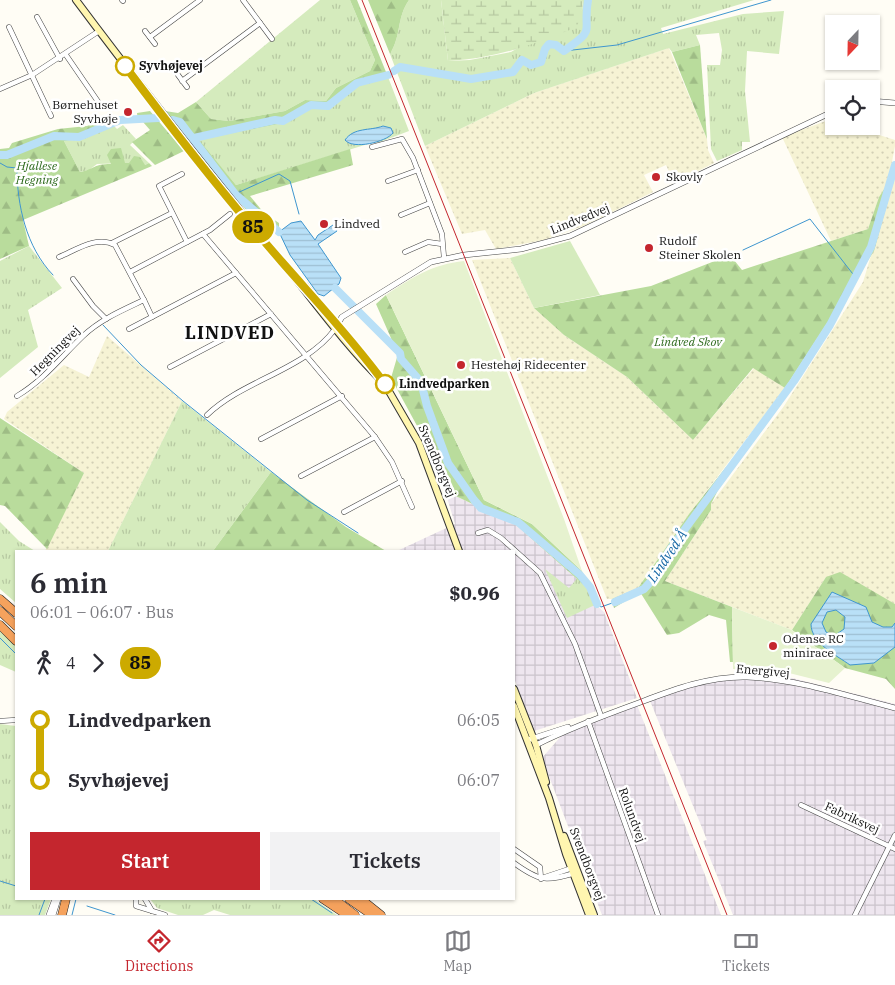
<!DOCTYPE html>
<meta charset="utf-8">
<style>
body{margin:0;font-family:"IBM Plex Serif",serif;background:#f2f2f3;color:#2b2b33;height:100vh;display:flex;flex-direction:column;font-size:19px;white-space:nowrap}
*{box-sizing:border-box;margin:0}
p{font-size:16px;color:#7c7c81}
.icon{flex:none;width:28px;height:28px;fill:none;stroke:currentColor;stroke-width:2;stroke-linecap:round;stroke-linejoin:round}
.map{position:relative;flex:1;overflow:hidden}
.drawer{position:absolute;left:15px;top:550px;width:500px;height:350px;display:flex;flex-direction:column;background:#fff;border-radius:0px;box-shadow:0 1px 4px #0004}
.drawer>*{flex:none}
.badge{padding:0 10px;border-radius:16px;font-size:18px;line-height:32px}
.needle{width:32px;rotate:202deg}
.controls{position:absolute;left:825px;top:15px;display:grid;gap:10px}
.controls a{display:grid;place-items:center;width:55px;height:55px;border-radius:0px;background:#fff;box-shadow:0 1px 4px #0004;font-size:25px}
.map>.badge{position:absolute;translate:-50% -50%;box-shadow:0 0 0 2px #fff}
.legs{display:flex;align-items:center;gap:8px;height:55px;padding:0 15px;font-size:16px}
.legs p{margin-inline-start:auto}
.summary{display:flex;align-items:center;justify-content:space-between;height:85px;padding:0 15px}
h1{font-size:28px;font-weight:600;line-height:38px}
.cta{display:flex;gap:10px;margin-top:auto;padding:10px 15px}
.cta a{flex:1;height:58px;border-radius:0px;background:#c4262e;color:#fff;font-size:20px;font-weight:600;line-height:58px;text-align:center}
.cta a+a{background:#f2f2f3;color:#2b2b33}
ul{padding:0 15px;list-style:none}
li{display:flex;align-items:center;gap:18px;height:60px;font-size:19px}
li i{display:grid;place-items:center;width:8px;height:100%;margin:0 6px;background:currentColor}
li i::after{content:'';width:12px;height:12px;margin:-6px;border:4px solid;border-radius:50%;background:#fff}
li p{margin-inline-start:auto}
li:first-child i{background:linear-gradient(#0000 50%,currentColor 0)}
li:last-child i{background:linear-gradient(currentColor 50%,#0000 0)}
.tabs{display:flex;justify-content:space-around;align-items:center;height:70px;border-top:1px solid #e1e1e2;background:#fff;font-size:14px;color:#7c7c81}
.tabs a{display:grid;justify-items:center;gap:2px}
.tabs .selected{color:#c4262e}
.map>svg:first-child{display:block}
</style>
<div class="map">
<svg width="895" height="915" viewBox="0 0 895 915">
<defs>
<pattern id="industrial-grid" width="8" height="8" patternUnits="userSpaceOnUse" patternTransform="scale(1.25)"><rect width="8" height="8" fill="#eee6ef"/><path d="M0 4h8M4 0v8" fill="none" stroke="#cbc4cc"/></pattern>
<pattern id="farmland-dots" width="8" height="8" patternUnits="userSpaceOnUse" patternTransform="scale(1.25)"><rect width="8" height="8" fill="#f6f3d4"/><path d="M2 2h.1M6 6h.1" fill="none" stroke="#d2cfb5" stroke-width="1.8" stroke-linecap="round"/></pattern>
<pattern id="grass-tufts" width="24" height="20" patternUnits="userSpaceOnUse" patternTransform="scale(1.25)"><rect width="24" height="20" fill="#d5ebbd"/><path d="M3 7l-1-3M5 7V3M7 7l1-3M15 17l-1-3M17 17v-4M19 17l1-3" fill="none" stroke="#b6c8a1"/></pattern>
<pattern id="forest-firs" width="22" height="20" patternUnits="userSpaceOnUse" patternTransform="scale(1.25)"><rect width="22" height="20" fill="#b9dc9c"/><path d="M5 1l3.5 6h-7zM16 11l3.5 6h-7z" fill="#9ebc85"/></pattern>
<pattern id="wetland-marsh" width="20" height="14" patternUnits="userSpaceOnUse" patternTransform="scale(1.25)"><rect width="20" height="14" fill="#d5ebbd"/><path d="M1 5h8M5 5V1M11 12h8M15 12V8" fill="none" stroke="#b6c8a1"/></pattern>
<pattern id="water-rules" width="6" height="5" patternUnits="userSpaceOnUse" patternTransform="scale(1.25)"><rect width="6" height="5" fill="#b9e0f7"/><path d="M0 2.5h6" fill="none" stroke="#9ebfd3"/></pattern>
</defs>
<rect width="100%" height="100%" fill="#fffdf5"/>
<g fill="url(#industrial-grid)">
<path d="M445 491 515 524 586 587 596 605 604 612 637 698 534 731 514 678V551H397L455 524Z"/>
<path d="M750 674 784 676 895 704V915H733L703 841 707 840 648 696 706 678Z"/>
<path d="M637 705 721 915H602L542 758 562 735Z"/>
</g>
<g fill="url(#farmland-dots)">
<path d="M669 48 707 139 708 150 714 163 674 183 666 165 644 175 653 192 586 225 544 240 496 249 485 230 462 234 425 146 534 93Z"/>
<path d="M834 118V126H870L873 133 895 140V146L888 183 879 197 868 229 831 241 782 137Z"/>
<path d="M895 176V604L879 596 826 577 792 630 665 581 711 510V504L784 406 863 282Z"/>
<path d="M510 258 534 308 564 335 627 377 693 440 754 368 785 388 689 514 638 588 612 599H607L472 260Z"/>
<path d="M107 336 182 401 108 551H45L84 473 4 419 7 412 64 365 89 377Z"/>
</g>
<g fill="url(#grass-tufts)">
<path d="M320 0H350L375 60 370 71 336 88 326 101 305 100 285 111 229 121 211 119 196 102Z"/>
<path d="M409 0H441L448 61 470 60 511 52 582 10 583 0H754L661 28 663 34 743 14 784 11 779 54 747 51 745 91 750 142H742V150L717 161 711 149 707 65H720L722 50 719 33 696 35 700 45 672 52 669 48 534 93 425 146 390 54C402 34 396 19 409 0Z"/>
<path d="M388 77 409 131 380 142 371 143 236 185 198 140 284 123 311 107 328 108 357 84Z"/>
<path d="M113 125 117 129 123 125 136 139 130 145 149 163 145 165 129 163 97 164 89 170 80 172 64 141 85 139Z"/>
<path d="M29 246 62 288 28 310 38 347 0 378V261Z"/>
<path d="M182 401 271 472 213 551H108Z"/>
<path d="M0 522 19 541 35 551H16V603L0 589Z"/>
<path d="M545 569 569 588 580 575 590 587 597 604 567 618Z"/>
<path d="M0 631 16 646V672L0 665Z"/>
<path d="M0 724 16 726V899H51L45 915H0Z"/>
<path d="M150 899H314L337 915H230L214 910 203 915H178L157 908Z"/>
</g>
<g fill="url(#forest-firs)">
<path d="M350 0H357L388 77 357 84 329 108 311 107 284 123 199 140 236 185 350 149 353 165 250 196 264 213 279 223V227L276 228 270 222 261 228 165 111 178 113 196 102 211 119 229 121 285 111 305 100 326 101 336 88 370 71 375 60Z"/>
<path d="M368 0H409C396 19 402 34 390 54Z"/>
<path d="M700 45 707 139 672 52Z"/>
<path d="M150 111 184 151 155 165 132 142 150 130 143 122H138L137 113Z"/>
<path d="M108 117 113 125 85 139 64 141 80 172C95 169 93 164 111 164L107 155 111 149 121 148 125 163H129L134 156 140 157 145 165 149 163 152 166 23 220 29 246 0 259V149L9 148 12 143 58 129 87 126Z"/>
<path d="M888 183 892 186 874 251 785 388 753 368 693 440 627 377 564 335 534 308 651 286 730 255 742 270 868 229 879 197Z"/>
<path d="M386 295 484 500 532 524 582 571 586 587 515 524 445 491 428 446 391 378 398 354 376 304Z"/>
<path d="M0 418 84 473 47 549 5 506 0 505Z"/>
<path d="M726 467 728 470 711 504V510L665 581 732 607 733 662H730L726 620 709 615 679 633 667 635 640 592 614 608 612 599 638 588 689 514Z"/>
<path d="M271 472 346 527 386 551H213Z"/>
<path d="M840 572 895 604V689L886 679 845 668 792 630 826 577Z"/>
</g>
<path fill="url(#wetland-marsh)" d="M441 0H583L582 10 577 27C531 45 499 58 448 61Z"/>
<path fill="#d5ebbd" d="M570 241 600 295 534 308 510 258Z"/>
<g fill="#e6f2cf">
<path d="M464 261 564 519 582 571 532 524 484 500 386 295C411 278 433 264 464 261Z"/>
<path d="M732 607 792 630 845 668 829 683 789 673 733 669Z"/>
</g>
<g fill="url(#water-rules)" stroke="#3f96cf" fill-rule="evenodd">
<path d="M383 126 391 128 393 133C386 142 353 150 345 140 354 127 370 131 383 126Z"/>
<path d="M301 221 315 240 318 235 333 225 337 231 318 244 341 278 339 284 324 296 318 294 290 255 279 232 291 223Z"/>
<path d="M832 592 866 607 872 622 883 627H892L895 623V647L874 663 850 665C836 655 811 643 811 624ZM836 610 845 617 844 629 834 636 826 632 822 623 827 612Z"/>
</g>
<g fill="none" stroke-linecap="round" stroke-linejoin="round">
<g stroke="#3f96cf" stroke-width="1">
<path d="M564 51 617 45 771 0"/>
<path d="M0 163 7 167 17 168C17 205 26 247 53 275"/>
<path d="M235 194 279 174 290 181 299 214"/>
<path d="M743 250 810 219 856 278"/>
<path d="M103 325 141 365 183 401 307 500 358 533"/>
<path d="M597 604 601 607 615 602"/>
<path d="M0 638 16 654"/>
<path d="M0 881 16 886"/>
<path d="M311 899 332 913"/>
<path d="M87 906 115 915"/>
<path d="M39 915 45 899"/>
<path d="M72 915 76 899"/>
</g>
<g stroke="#b9e0f7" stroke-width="8">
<path d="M394 71 400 67 471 79 513 72 522 60 531 65 541 62 545 49 549 44 556 45 564 51C598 27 582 35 588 0"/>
<path d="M173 120 180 122 235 194 279 232"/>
<path d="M194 138 275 120 283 121 311 105 328 106 357 83 388 75"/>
<path d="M0 155H7L54 136 79 137 120 120 158 118"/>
<path d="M335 288 400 353 401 359 421 382 427 406 448 463 474 500 481 508 518 522 580 575 590 587 597 604"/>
<path d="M615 602 644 589 652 580 671 548 794 381 830 325 871 247 895 165"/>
</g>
<g stroke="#444" stroke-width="5.5">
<g id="minor">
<path d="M122 0 123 1"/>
<path d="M243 0 272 39"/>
<path d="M37 17 60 59"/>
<path d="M9 27 51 116"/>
<path d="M145 31 155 44"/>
<path d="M150 37 200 0"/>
<path d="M66 55 99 103"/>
<path d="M178 75 187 87"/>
<path d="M182 81 260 23"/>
<path d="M0 89 32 75 99 31"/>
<path d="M372 147 402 139 413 158 442 234 444 258"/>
<path d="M182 174 159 186 187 242"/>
<path d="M388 181 418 170"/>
<path d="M401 215 430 203"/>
<path d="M203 234 375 437 392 462 412 507"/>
<path d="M112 243 172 213"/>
<path d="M405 252 428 242 442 244"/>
<path d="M59 257C76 250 97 235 115 245L144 300"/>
<path d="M130 272 210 230 230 214"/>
<path d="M73 279 93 306 106 319"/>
<path d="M129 329 236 273"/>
<path d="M170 367 271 314"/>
<path d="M17 396C44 380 61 357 83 336 101 319 123 310 144 300L152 317"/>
<path d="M207 415C243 380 305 370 335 329"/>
<path d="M261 439 342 396"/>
<path d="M301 476 375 437"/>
<path d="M344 512 402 481"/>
<path d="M478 533 488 530 501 538 540 573 575 644 601 716"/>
<path d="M0 721 16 720"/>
<path d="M588 721 658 915"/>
<path d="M801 805 895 849"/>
<path d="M514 849 540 867 541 879"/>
<path d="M514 863C539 881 545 882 575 873"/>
<path d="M542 878 572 868"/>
<path d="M136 899V906L165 915"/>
<path d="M145 899 152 911"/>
<path d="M855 915 895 835"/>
</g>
</g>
<g stroke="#444" stroke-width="6">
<g id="tertiary">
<path d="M871 101 895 103"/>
<path d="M336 326 342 317 431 262 464 255 521 249 570 236 834 111"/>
<path d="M531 739 568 727"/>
<path d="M536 745C570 728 605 715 641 702 675 689 710 676 747 677 797 679 847 696 895 708"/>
<path d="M49 915 55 899"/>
<path d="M53 915 58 899"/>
</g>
</g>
<g stroke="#333" stroke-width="8">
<g id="secondary">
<path d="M76 0C140 86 207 170 275 253 311 297 344 344 385 384"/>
<path d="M305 286 374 369"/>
<path d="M383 381 419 443 459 551"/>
<path d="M514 689 536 745 546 782"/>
<path d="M514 706 549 798 566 854 589 915"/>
<path d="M564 836 594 915"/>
</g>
</g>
<g stroke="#222" stroke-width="9">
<g id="motorway">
<path d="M0 599 16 613"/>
<path d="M0 611 16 626"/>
<path d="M0 625 16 641"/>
<path d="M323 899 347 915"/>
<path d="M334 899 355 915"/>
<path d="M349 899 372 915"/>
<path d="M361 899 381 915"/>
<path d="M62 915 66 899"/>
</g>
</g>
<use href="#minor" stroke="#fff" stroke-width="4.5"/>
<use href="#tertiary" stroke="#fff" stroke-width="5"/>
<use href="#secondary" stroke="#fff6b0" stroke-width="6"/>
<use href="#motorway" stroke="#f5a25d" stroke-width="8"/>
<path stroke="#c4262e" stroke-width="1" d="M362 0 727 915"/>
</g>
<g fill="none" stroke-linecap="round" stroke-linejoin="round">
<g stroke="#fff" stroke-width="11">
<path id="line-1" d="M125 66C175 133 227 199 282 262 317 302 353 340 385 384"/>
</g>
<use href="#line-1" stroke="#ca0" stroke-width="8"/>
</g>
<g fill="#fff" stroke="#ca0" stroke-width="2.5">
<circle cx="125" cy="66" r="9"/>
<circle cx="385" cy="384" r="9"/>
</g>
<g fill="#c4262e" stroke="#fff" stroke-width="2">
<circle cx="128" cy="112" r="5"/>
<circle cx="656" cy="177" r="5"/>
<circle cx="324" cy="224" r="5"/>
<circle cx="649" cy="248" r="5"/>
<circle cx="461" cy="365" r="5"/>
<circle cx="773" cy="646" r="5"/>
</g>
<g text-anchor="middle" stroke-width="5" stroke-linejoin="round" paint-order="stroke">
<g font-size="12" font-weight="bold" fill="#111" stroke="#fff" text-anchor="start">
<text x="139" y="70">Syvhøjevej</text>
<text x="399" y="388">Lindvedparken</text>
</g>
<g font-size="12" fill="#111" stroke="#fff" text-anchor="start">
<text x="118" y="109" text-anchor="end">Børnehuset<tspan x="118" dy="14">Syvhøje</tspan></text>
<text x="666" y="181">Skovly</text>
<text x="334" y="228">Lindved</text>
<text x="659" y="245">Rudolf<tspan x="659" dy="14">Steiner Skolen</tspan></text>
<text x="471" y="369">Hestehøj Ridecenter</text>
<text x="783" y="643">Odense RC<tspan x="783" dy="14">minirace</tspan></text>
</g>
<g font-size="12" font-style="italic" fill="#2f6b1f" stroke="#fff">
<text x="37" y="170">Hjallese<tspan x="37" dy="14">Hegning</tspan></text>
<text x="688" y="346">Lindved Skov</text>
</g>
<g font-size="12" fill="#111" stroke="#fff">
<text transform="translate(580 219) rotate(-22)" y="4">Lindvedvej</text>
<text transform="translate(55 351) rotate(-45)" y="4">Hegningvej</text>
<text transform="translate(437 461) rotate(67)" y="4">Svendborgvej</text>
<text transform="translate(763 671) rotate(5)" y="4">Energivej</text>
<text transform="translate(632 815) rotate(70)" y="4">Rolundvej</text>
<text transform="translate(852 818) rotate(25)" y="4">Fabriksvej</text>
<text transform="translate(587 864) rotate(69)" y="4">Svendborgvej</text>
</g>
<g font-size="14" font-style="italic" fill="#1768a6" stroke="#fff">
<text transform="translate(667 556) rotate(-56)" y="5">Lindved Å</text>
</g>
<g font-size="18" font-weight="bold" letter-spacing="1" fill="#111" stroke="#fff">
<text x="230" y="339">LINDVED</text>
</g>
</g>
</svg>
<div class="controls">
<a><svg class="needle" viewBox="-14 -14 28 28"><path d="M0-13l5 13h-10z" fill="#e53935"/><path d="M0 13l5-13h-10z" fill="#7c7c81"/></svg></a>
<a><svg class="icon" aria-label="locate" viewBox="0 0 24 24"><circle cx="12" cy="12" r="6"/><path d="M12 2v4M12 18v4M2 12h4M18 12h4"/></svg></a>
</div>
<b class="badge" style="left:253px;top:227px;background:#ca0;color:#111">85</b>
<section class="drawer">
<div class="summary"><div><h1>6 min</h1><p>06:01 – 06:07 · Bus</p></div><b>$0.96</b></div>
<div class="legs"><svg class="icon" aria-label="walk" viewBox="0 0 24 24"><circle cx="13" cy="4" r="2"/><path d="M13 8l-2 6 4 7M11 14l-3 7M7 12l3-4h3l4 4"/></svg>4<svg class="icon" aria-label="forward" viewBox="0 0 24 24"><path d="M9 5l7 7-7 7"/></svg><b class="badge" style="background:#ca0;color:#111">85</b></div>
<ul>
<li><i style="color:#ca0"></i><b>Lindvedparken</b><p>06:05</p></li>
<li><i style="color:#ca0"></i><b>Syvhøjevej</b><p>06:07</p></li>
</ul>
<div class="cta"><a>Start</a><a>Tickets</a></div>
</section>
</div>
<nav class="tabs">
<a class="selected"><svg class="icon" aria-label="directions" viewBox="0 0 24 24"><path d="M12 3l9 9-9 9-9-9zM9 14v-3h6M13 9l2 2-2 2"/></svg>Directions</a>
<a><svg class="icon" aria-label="map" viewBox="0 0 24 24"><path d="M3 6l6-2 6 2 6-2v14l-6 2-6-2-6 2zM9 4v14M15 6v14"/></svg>Map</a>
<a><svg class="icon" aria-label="tickets" viewBox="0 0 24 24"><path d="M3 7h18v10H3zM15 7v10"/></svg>Tickets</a>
</nav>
